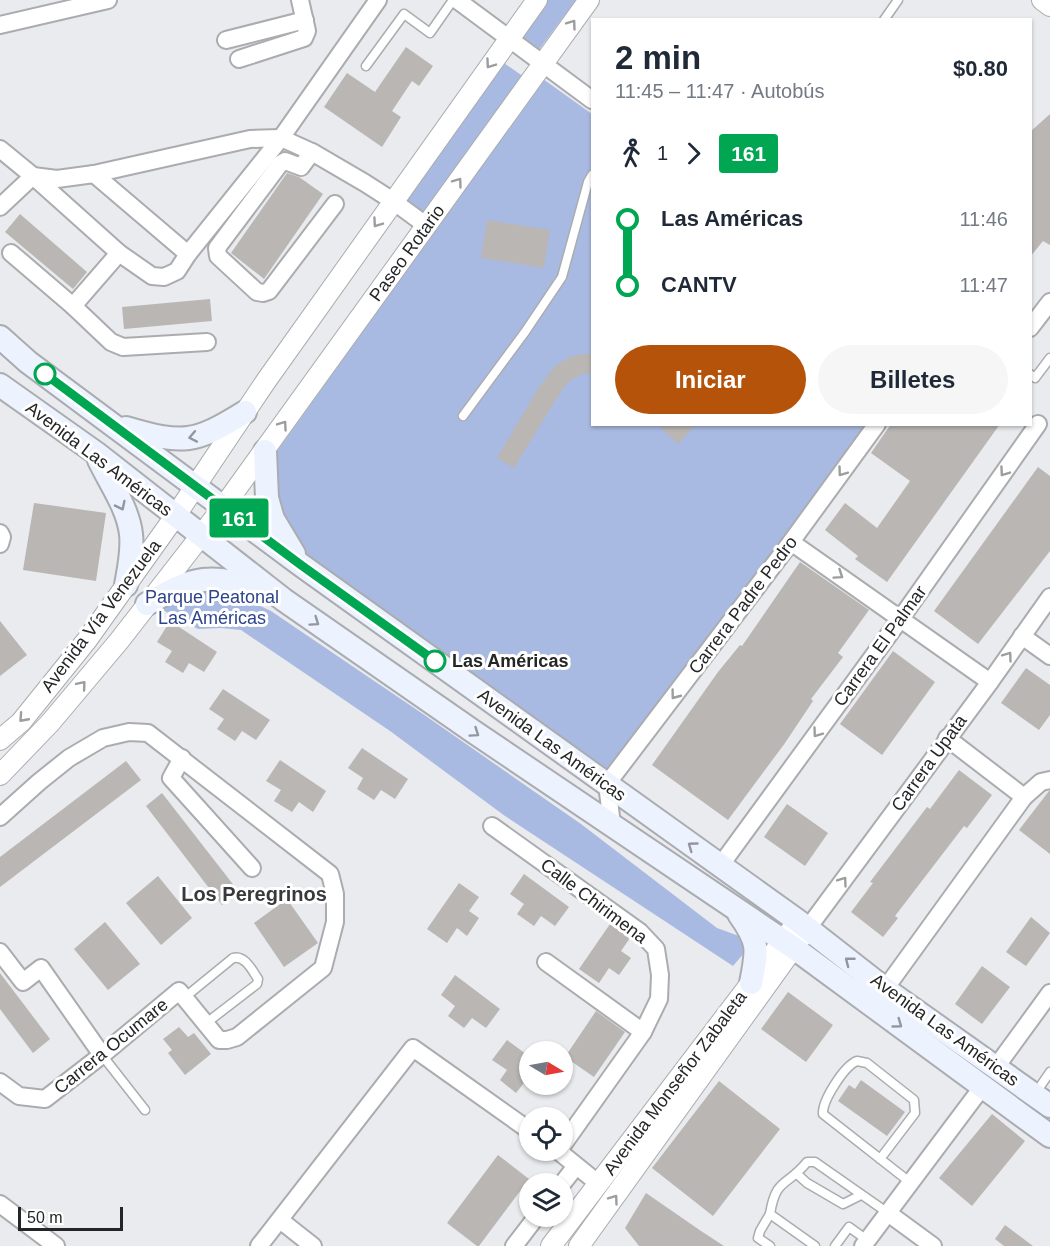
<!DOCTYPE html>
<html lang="es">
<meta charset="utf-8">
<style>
body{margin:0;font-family:Helvetica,sans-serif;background:#f6f6f7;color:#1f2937;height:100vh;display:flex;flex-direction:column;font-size:22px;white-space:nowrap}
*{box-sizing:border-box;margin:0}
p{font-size:20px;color:#747a83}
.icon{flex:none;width:33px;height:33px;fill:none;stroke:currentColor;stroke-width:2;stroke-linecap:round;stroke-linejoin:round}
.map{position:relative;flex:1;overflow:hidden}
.details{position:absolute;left:591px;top:18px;width:441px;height:408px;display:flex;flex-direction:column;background:#fff;border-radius:0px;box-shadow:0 2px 4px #0004}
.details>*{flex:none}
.badge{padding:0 12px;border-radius:4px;font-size:21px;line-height:39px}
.needle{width:39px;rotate:100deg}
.buttons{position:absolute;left:519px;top:1041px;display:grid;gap:12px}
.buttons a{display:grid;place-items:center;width:54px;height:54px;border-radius:50%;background:#fff;box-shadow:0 2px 4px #0004;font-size:30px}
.scale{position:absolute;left:18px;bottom:15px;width:105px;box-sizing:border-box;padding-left:6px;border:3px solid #242526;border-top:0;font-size:16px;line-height:21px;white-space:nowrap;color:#242526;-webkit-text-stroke:4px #fff;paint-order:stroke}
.map>.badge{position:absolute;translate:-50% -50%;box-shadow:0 0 0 3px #fff}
.legs{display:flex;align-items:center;gap:9px;height:66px;padding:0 24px;font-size:20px}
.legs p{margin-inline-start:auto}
.head{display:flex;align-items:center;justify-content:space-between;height:102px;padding:0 24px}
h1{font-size:33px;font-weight:700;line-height:45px}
.primary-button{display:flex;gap:12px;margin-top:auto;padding:12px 24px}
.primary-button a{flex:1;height:69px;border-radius:36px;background:#b45309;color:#fff;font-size:24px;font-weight:700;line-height:69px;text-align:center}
.primary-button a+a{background:#f6f6f7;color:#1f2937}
ul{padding:0 24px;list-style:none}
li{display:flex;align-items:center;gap:21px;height:66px;font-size:22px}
li i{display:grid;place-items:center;width:9px;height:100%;margin:0 8px;background:currentColor}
li i::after{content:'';width:15px;height:15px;margin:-8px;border:4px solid;border-radius:50%;background:#fff}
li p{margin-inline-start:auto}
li:first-child i{background:linear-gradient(#0000 50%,currentColor 0)}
li:last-child i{background:linear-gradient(currentColor 50%,#0000 0)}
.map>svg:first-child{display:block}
</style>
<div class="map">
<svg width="1050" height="1246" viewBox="0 0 1050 1246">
<rect width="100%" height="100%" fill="#e9ebee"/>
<g fill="#a9bae2">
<path d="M548 0H576L538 51 519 39Z"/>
<path d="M501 61 524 77 425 213 404 198Z"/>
<path d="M543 79 592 114V424L866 425 784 537 605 772 308 557 281 513 275 495V454Z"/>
<path d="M216 585 271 611 423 714 581 824 717 928 739 936 745 952 733 966 505 816 390 731 241 630 221 628 198 629 159 608 178 592Z"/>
</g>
<g fill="#bab6b4">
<path d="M406 47 433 66 419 86 412 81 392 111 401 117 382 147 324 107 347 73 375 92Z"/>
<path d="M1050 114V245L1043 241 1030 257V132Z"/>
<path d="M287 173 299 177 323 194 264 279 231 253Z"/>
<path d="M20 214 87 272 73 289 5 232Z"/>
<path d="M487 220 550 230 544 268 481 258Z"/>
<path d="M210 299 212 321 124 329 122 307Z"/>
<path d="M582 354H592V373L583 374 572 379 563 388 514 468 497 458 536 392 553 368 567 358Z"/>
<path d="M657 424H696L678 444Z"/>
<path d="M891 424H1000L887 582 855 559 858 556 825 530 845 503 877 528 910 481 871 453Z"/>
<path d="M1038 467 1050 476V551L978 644 934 611Z"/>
<path d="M34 503 106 513 96 581 23 570Z"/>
<path d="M800 562 869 610 838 653 843 657 811 699 813 701 785 743 728 820 652 765 718 672 740 645 742 646Z"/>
<path d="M0 621 27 655 0 676Z"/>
<path d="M170 621 217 652 204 672 189 663 183 673 165 662 172 651 157 642Z"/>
<path d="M893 651 935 682 882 755 840 724Z"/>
<path d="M1026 668 1050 685V715L1039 730 1001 703Z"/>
<path d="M223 689 270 720 256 740 242 731 235 741 217 729 224 719 209 709Z"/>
<path d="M362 748 408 779 395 799 381 790 374 800 357 789 363 778 348 768Z"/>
<path d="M280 760 326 791 313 812 299 802 292 812 274 801 281 790 266 781Z"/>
<path d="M126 761 141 780 0 887V857Z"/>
<path d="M959 770 992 795 967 828 964 826 895 916 898 918 883 937 851 912 873 883 870 882 927 807 930 809Z"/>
<path d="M1049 791H1050V854L1019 830Z"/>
<path d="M162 793 239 892 222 905 146 806Z"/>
<path d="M787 804 828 833 805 866 764 837Z"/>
<path d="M524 874 569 907 555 926 541 916 534 926 517 914 524 904 510 894Z"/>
<path d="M158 876 192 918 161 945 126 903Z"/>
<path d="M459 883 479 897 469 911 479 918 467 936 457 928 447 943 427 929Z"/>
<path d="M287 899 318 943 284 967 254 923Z"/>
<path d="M1031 917 1050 933 1026 966 1006 952Z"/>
<path d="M105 922 140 964 108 990 74 949Z"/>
<path d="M610 924 630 938 621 951 631 958 619 975 609 968 599 983 579 969Z"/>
<path d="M982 966 1010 987 982 1024 955 1004Z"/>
<path d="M0 973 50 1039 33 1053 0 1009Z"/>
<path d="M455 975 500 1009 486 1028 472 1018 464 1028 448 1016 455 1006 441 995Z"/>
<path d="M788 992 833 1025 806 1062 761 1029Z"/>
<path d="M596 1011 625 1032 594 1077 565 1057Z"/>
<path d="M179 1027 188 1037 194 1033 211 1054 185 1075 168 1053 172 1050 163 1039Z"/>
<path d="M507 1040 530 1057V1087L524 1083 516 1093 500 1080 507 1070 492 1060Z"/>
<path d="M861 1080 905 1112 887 1136 838 1101 849 1085 855 1089Z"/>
<path d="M719 1081 780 1129 713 1216 652 1168Z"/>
<path d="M992 1114 1025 1141 972 1206 939 1178Z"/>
<path d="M498 1155 529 1179 479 1246H477L447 1223Z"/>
<path d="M646 1193 701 1231 724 1246H639L625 1228Z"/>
<path d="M1005 1225 1033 1246H1004L995 1239Z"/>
</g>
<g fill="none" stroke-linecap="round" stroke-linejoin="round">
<g stroke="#aaacaf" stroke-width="11">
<g id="service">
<path d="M884 20 898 0"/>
<path d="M366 66 404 14 430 33 453 0"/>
<path d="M1030 374 1035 378 1050 358"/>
<path d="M463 416 525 332 562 277 588 182 592 175"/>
<path d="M184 998 233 958C245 955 252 970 258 979L257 984 205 1024"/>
<path d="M102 1055 145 1110"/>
<path d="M1035 1094 1050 1072"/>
<path d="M880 1159 915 1113 914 1100 867 1063 857 1061C844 1066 822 1101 823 1114L828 1118 911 1183"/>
<path d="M797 1174 807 1183 843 1204 861 1195"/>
<path d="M770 1246 758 1238 760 1231 770 1214"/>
<path d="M815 1246 770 1214C776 1177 787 1187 807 1162H815L888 1213"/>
<path d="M835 1246 849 1227 867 1240"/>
</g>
</g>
<g stroke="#aaacaf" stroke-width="20">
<g id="minor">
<path d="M457 0 592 100"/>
<path d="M0 25 108 0"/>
<path d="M226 40 305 20"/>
<path d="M239 59 304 38 307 31 300 0"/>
<path d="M0 149 33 176 119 253 152 276 164 277 177 271 188 254 281 138 378 0"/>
<path d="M312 152 301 167 285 161 280 164 217 248 218 256 257 292 263 293 269 291 335 204"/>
<path d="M94 174 188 254"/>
<path d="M0 207 33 176 57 179 94 174 250 139 281 138 312 152 365 183 393 201 427 226"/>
<path d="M11 253 73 306"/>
<path d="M119 253 73 306 111 342 123 347 207 342"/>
<path d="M1030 328 1050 302"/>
<path d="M0 533 2 537 0 544"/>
<path d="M791 542 990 682"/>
<path d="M1022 636 1050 656"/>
<path d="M947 738 1024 797"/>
<path d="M182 758 171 778 252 868"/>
<path d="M0 817 39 782 69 758 103 738 129 732 148 733 330 874 335 894V922L323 968 237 1037 227 1040H219L179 991 102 1055 45 1099 19 1096 0 1082"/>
<path d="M612 825 607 784 791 542 877 424"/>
<path d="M492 826 640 932 656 949 660 975 659 999 643 1032 562 1146"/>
<path d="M720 866 901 618 1038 424"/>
<path d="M808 928 990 682 1050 597"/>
<path d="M0 952 23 982 41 968 102 1055"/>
<path d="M546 962 643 1032"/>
<path d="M885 989 1024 797 1041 782 1050 780"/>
<path d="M996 1067 1050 993"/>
<path d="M557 1150 599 1184"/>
<path d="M562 1184 576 1166"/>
<path d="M0 1204 56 1246"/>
<path d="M888 1213 933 1246"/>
<path d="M280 1220 313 1246"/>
<path d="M259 1246 413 1048 530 1131"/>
<path d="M514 1246 537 1216"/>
<path d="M863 1246 983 1086"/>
</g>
</g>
<g stroke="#aaacaf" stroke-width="22">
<g id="tertiary">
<path d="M1042 0 1050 6"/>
<path d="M0 740 21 722 87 640 176 515 266 381 537 0"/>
<path d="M0 775 50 723 119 641 224 506 589 0"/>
<path d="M551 1246 798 921"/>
<path d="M579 1246 802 936"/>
</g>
</g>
<g stroke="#aaacaf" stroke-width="26">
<g id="secondary">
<path d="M0 337 28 362 301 565 798 921 885 989 1050 1106"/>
<path d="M0 385 96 453 284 600 474 732 794 948 1050 1136"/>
<path d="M126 428C184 445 195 443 245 412"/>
<path d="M265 451 267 498 273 519 294 554"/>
<path d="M99 460C110 483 128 508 131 534 133 551 129 568 126 585"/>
<path d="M147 604C192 577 214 571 263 592"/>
<path d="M739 914C759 942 758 949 751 983"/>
</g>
</g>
<use href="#service" stroke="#fff" stroke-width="8"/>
<use href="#minor" stroke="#fff" stroke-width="16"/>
<use href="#tertiary" stroke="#fff" stroke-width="20"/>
<use href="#secondary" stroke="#edf2ff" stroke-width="22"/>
</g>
<defs><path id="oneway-chevron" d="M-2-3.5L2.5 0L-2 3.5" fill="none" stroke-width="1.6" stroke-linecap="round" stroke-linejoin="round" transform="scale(1.5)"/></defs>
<g stroke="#9c9d9d">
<use href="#oneway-chevron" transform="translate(572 24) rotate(-54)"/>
<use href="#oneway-chevron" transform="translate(490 64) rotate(125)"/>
<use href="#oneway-chevron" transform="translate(458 182) rotate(-54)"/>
<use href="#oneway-chevron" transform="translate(377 223) rotate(125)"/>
<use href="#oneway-chevron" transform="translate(283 425) rotate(-55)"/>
<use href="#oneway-chevron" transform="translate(842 472) rotate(126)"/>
<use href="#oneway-chevron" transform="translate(1004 472) rotate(125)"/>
<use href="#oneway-chevron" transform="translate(839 575) rotate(34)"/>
<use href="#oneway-chevron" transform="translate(1008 656) rotate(-54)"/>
<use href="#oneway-chevron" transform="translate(82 685) rotate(-50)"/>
<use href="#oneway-chevron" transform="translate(675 695) rotate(127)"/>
<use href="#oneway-chevron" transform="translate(23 718) rotate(132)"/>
<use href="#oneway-chevron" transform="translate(817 733) rotate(126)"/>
<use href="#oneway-chevron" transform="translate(843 881) rotate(-54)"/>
<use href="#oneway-chevron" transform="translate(614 1199) rotate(-54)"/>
</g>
<g stroke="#93969d">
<use href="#oneway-chevron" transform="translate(193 437) rotate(169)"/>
<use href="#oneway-chevron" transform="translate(121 506) rotate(64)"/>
<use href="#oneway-chevron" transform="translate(315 622) rotate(35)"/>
<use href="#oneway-chevron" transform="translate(475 733) rotate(34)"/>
<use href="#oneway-chevron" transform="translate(692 846) rotate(-144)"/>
<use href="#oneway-chevron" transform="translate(849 961) rotate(-142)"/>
<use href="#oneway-chevron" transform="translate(898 1024) rotate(36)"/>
</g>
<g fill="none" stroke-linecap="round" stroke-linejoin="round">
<g stroke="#fff" stroke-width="14">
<path id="line-1" d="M45 374 301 565 435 661"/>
</g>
<use href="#line-1" stroke="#00a651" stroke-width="9"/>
</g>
<g fill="#fff" stroke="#00a651" stroke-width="3">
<circle cx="45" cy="374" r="10"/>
<circle cx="435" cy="661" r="10"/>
</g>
<g text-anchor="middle" stroke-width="6" stroke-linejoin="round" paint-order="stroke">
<g font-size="18" fill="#242526" stroke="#fff">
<text transform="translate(407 253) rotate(-54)" y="6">Paseo Rotario</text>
<text transform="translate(99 459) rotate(37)" y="6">Avenida Las Américas</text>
<text transform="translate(743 605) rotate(-53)" y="6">Carrera Padre Pedro</text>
<text transform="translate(101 616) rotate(-53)" y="6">Avenida Vía Venezuela</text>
<text transform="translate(880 646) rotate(-54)" y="6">Carrera El Palmar</text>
<text transform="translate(552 745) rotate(36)" y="6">Avenida Las Américas</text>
<text transform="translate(929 763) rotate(-54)" y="6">Carrera Upata</text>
<text transform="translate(594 901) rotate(37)" y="6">Calle Chirimena</text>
<text transform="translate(945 1030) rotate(36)" y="6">Avenida Las Américas</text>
<text transform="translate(111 1046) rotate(-39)" y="6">Carrera Ocumare</text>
<text transform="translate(675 1083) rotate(-53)" y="6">Avenida Monseñor Zabaleta</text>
</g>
<g font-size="18" fill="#2e458c" stroke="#fff">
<text x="212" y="603">Parque Peatonal<tspan x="212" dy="21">Las Américas</tspan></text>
</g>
<g font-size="18" font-weight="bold" fill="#242526" stroke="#fff" text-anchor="start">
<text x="452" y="667">Las Américas</text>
</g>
<g font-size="20" font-weight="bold" fill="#38393c" stroke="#fff">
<text x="254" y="901">Los Peregrinos</text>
</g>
</g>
</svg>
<div class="buttons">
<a><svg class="needle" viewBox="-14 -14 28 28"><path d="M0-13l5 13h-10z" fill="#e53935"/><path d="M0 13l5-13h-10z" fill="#747a83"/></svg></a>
<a><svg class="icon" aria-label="locate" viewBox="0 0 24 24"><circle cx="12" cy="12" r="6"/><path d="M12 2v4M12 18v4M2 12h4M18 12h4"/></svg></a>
<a><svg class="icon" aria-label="layers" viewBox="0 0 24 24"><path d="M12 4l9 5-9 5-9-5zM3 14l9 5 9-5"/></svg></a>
</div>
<div class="scale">50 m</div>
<b class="badge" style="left:239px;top:518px;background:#00a651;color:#fff">161</b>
<section class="details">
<div class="head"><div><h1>2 min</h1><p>11:45 – 11:47 · Autobús</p></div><b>$0.80</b></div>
<div class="legs"><svg class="icon" aria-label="walk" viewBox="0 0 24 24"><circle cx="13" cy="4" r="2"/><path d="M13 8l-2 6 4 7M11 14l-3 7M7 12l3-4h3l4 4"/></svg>1<svg class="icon" aria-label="forward" viewBox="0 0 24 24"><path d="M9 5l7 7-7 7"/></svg><b class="badge" style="background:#00a651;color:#fff">161</b></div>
<ul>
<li><i style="color:#00a651"></i><b>Las Américas</b><p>11:46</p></li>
<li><i style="color:#00a651"></i><b>CANTV</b><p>11:47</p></li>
</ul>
<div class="primary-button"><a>Iniciar</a><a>Billetes</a></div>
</section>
</div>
